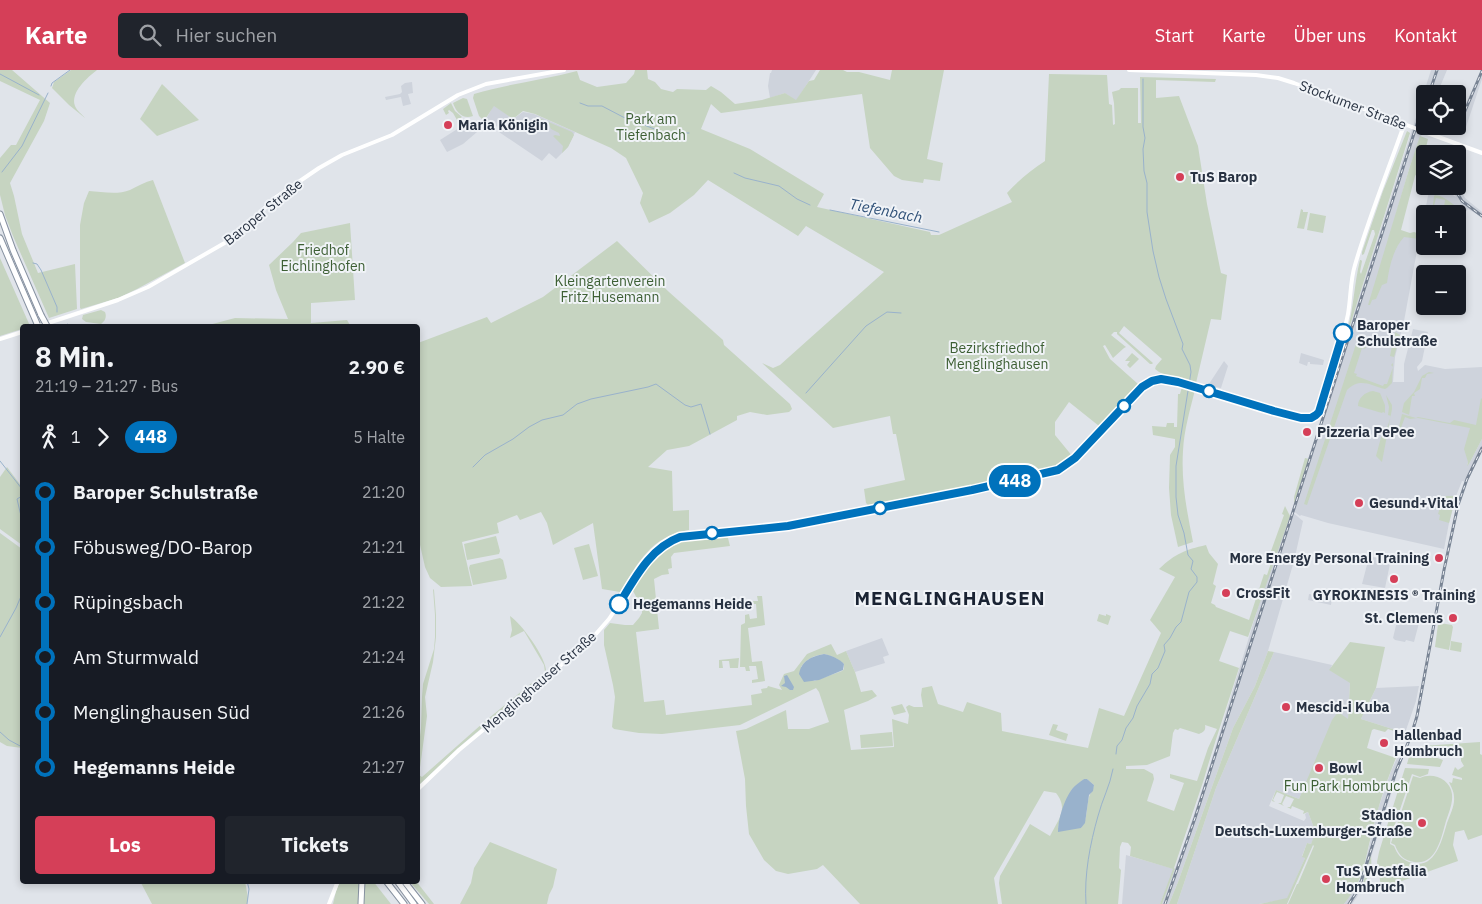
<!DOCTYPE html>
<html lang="de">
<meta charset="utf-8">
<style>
body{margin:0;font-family:"IBM Plex Sans",sans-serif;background:#20242c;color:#f1f3f6;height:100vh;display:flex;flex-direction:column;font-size:19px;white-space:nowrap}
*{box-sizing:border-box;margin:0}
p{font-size:16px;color:#9ea1a6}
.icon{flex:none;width:28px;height:28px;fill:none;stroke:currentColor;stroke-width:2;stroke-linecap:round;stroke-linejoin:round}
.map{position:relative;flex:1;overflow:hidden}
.drawer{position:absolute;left:20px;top:254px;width:400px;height:560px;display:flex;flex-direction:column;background:#171b24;border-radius:5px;box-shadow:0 2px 8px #0003}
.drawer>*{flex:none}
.badge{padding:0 10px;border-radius:16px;font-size:18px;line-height:32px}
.tools{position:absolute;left:1416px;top:15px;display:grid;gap:10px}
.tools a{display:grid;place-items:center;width:50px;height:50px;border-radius:5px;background:#171b24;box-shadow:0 2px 8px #0003;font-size:25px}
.map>.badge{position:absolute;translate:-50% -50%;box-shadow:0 0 0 2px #fff}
.legs{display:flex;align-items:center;gap:8px;height:55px;padding:0 15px;font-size:16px}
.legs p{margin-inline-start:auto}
.headline{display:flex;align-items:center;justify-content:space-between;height:85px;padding:0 15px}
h1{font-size:28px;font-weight:800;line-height:38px}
.button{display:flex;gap:10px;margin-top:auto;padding:10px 15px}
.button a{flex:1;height:58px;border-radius:5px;background:#d53f58;color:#fff;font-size:20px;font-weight:800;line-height:58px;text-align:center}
.button a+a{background:#20242c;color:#f1f3f6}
ul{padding:0 15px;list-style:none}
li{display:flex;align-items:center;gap:18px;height:55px;font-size:19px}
li i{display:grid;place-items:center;width:8px;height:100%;margin:0 6px;background:currentColor}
li i::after{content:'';width:12px;height:12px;margin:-6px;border:4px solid;border-radius:50%;background:#171b24}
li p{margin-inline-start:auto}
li:first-child i{background:linear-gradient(#0000 50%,currentColor 0)}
li:last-child i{background:linear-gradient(currentColor 50%,#0000 0)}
header{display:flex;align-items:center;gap:30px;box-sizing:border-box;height:70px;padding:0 25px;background:#d53f58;color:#fff}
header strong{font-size:24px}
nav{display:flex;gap:28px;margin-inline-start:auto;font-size:18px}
.search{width:350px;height:45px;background:#20242c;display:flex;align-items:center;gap:12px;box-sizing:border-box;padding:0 18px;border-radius:5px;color:#9ea1a6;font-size:19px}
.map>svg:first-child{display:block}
</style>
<header>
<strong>Karte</strong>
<div class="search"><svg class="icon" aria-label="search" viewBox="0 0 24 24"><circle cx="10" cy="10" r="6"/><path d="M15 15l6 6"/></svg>Hier suchen</div>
<nav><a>Start</a><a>Karte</a><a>Über uns</a><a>Kontakt</a></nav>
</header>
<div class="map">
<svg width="1482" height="834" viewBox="0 0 1482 834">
<rect width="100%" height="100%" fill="#e0e4ea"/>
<g fill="#ced3dc">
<path d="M772 0H816L796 31 785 23 770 28 768 16 770 3H771Z"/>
<path d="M1431 0H1447L1437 24H1425V55L1410 96 1391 161 1420 166 1430 116H1438L1456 127 1451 116H1458V114L1465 128 1482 142V147L1468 139 1464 144 1457 178 1450 176H1458V144H1425V171L1419 170 1404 251 1395 287 1393 312H1404V294L1413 259 1428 262 1422 291 1417 297 1418 301 1425 295 1445 299 1482 297V353L1467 395 1469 394 1482 369V381L1467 412 1462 411 1456 426 1449 453 1444 479 1328 453 1301 445 1300 446 1292 440Z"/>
<path d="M1481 0 1482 9 1464 63H1456L1455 61 1460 47Z"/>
<path d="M412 12 413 23 408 24 411 34 403 36 401 27 386 30 385 27 400 24 402 22 401 16 405 13Z"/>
<path d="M494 35 513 49 523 42 534 44 575 62 568 77 556 89 549 83 542 91 499 62 501 59 486 49Z"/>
<path d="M470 51 477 62 463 74 447 82 440 70Z"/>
<path d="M1301 283 1324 290 1323 295 1310 294V292H1308L1307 296 1299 293Z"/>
<path d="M1224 291 1228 296 1221 318 1216 317 1215 320 1207 317Z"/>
<path d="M1292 442 1303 451 1294 491 1268 581 1255 616 1233 658 1178 812 1169 834H1162L1186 769 1206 708 1275 482Z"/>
<path d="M1380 482 1392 484 1385 518 1362 514 1368 491 1366 490 1367 486 1378 488Z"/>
<path d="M1309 524 1332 528 1331 535 1308 530Z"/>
<path d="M1412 548 1420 549 1414 572 1406 570 1405 572 1395 570 1393 568 1397 551 1411 554Z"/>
<path d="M882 568 889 585 883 587 885 593 855 602 846 581Z"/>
<path d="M1274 582 1332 595 1330 600 1350 612 1348 649 1308 711 1299 729 1276 720 1269 736 1304 751 1306 748 1305 744 1308 742 1314 758 1315 766 1311 774 1307 773 1302 786 1305 788 1287 829 1259 834H1177L1216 718Z"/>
<path d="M1419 616 1416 631 1405 663 1361 649 1376 618Z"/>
<path d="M1399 684 1403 686 1363 813 1357 827 1352 834H1344L1353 821 1362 806 1378 739 1391 701Z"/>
<path d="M1126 785 1174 799 1160 834H1122Z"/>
</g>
<g fill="#c6d4c1" fill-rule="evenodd">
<path d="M0 0H12L50 33 44 51 10 113 14 126 22 164 38 203 75 194 77 239 49 248 13 166 5 145 0 125V88L11 75H16L40 30 0 11Z"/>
<path d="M71 0H97C88 7 70 22 75 36 77 41 82 44 85 48L69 35 52 18 54 12Z"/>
<path d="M635 0H647L648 9 655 12 661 19 673 22 677 19 706 20 711 16 721 22 735 34 762 30 785 23 796 30 809 11 814 10 820 0H843L847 2H859L890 10 892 0H944L927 89 943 93 940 111 924 109 923 113 902 110 894 106 870 78 862 24 721 43 711 34 701 59 750 79 824 124 817 137 930 162 931 165H939L1012 132 1007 123C1019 110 1031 100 1045 91L1049 4 1107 5 1109 34 1112 35 1113 55 1115 54 1114 33 1112 22 1119 20 1121 18H1138V53H1141L1140 7 1216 9 1215 12 1156 10V28L1179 26 1198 76 1207 134 1221 203 1227 205 1221 250 1211 249 1196 313C1182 310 1165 308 1155 299L1156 296 1162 289 1124 256 1119 263 1153 293 1152 294H1150L1117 264V262H1114L1111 265 1126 277 1124 278 1113 288 1105 275 1103 276 1110 289 1138 314 1099 356 1069 332 1055 352V365L1073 387C1057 401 1033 404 1013 409 965 420 917 428 869 436L866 433 864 419 905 410 896 364H893L890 346 833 358 762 293 773 298 780 295 884 202 806 156 798 166 708 110 694 125 670 143 649 153 640 133 643 123 626 88 611 78 535 44 523 41 513 49 494 36 484 51 479 46 473 28 474 24C508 14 542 10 577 1L580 10 597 17 626 13 634 4Z"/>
<path d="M162 14 199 50 157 66 140 49Z"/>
<path d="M463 28 467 29 473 46C463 50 456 42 453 33Z"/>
<path d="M451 33 455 41 462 47 457 50 453 43 449 40 448 41 449 43 446 45 443 39Z"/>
<path d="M539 48 572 62 574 65 568 77 562 83 563 76 553 66 555 65 560 66 559 63 551 59 549 55 544 54 538 49Z"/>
<path d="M1407 61 1410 63 1348 262H1347C1354 238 1354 214 1360 190H1361L1362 191 1360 202 1361 204 1375 164 1374 160H1372L1364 184 1362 185V182L1383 121Z"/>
<path d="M1420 66 1428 69 1421 98 1415 106 1401 160 1410 163 1414 162 1420 164 1419 169 1404 167C1393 179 1389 198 1387 213L1382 215 1376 229 1372 230 1370 235H1368L1410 96Z"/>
<path d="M153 110 185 193 137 219 118 228 81 239 80 238V155L84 133 89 121C102 122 118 125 130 120 138 116 145 112 153 110Z"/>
<path d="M1435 125C1446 126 1454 136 1462 141L1458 146V144H1455L1456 139 1444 137 1445 130 1436 128 1434 136 1433 135 1434 126Z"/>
<path d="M1301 139 1303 140V142H1308L1304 159 1297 158Z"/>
<path d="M1310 143 1326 146 1323 163 1307 160Z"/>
<path d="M350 153 355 230 311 233V253L347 250 350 255 355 254 357 256H205L235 248 288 249 276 220 269 195 293 172 301 163Z"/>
<path d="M617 171 669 222 723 270 724 275 790 334 792 339 789 342 767 345 750 342 737 346V350L689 376 667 380 648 397 672 401 673 441 689 440V460C651 466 638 493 620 522L602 519 593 453 553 475 547 453 541 442 520 450 517 445 497 453 499 463 462 472 472 516 441 517 430 508 425 497 418 466V355L419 345 418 273 487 247 491 253 543 227Z"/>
<path d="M0 188 30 256H22V259L0 266Z"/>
<path d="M101 240 105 242C107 247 105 251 101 254L86 252 82 249 83 245Z"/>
<path d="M1395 262 1400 265 1394 287 1390 286Z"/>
<path d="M1356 274 1366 277 1365 279 1362 278 1354 303 1357 304 1356 306 1383 316 1384 314H1387L1393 297 1391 295 1393 293 1392 313 1387 318 1385 319C1370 315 1360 307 1347 320L1307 435 1304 434Z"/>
<path d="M1132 283 1139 289 1130 298 1127 295 1130 291H1125Z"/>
<path d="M1429 302 1434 303 1427 304 1425 308H1422L1420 319 1414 323 1415 326H1412L1409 345 1412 346 1402 342 1404 333 1414 322 1422 306Z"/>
<path d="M1182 317 1195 320C1190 340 1184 360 1183 381 1181 412 1187 442 1193 472L1178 477 1171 445 1169 418 1170 385 1175 377V369L1153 365 1152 356 1166 357 1167 353H1174V357H1177L1178 324H1180Z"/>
<path d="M1373 321 1380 323 1385 335V343L1383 342 1382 343 1358 336C1358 328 1365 322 1373 321Z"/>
<path d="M1386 325 1392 335V339L1382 392 1376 386 1383 360 1386 361 1391 346 1388 345 1389 337Z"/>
<path d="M1481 328 1482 329V369L1469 394 1467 396 1468 392 1464 379 1470 358 1418 348 1410 349 1405 347 1399 363 1398 361 1402 344 1416 348 1418 347 1450 353 1454 350 1476 355Z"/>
<path d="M1305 388 1309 389 1294 434V427Z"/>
<path d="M7 397 22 417V475L0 459V407Z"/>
<path d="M1437 426H1456L1449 453 1439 450 1440 445 1438 444 1442 431 1440 429 1437 428Z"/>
<path d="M1285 436 1290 446 1248 567 1230 561 1219 591 1239 598C1227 636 1214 674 1203 712L1174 798 1175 799 1162 834H1160L1173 799 1130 786 1131 777 1128 773 1122 772 1120 777 1119 798 1121 800 1118 834H1002L999 813 1000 806 1030 754 1050 766C1058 750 1069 739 1056 723L1044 721 994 808 998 834H860L823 795 817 799 788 804 776 801 764 790 749 764 746 736 745 709 736 661 746 659 786 640 788 659H809L829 652 819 622 816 618 740 655 662 664 639 663 614 659 612 657 615 627 613 615 604 575V560L610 553 625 555H633L639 548 642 543V538L632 519C647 497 659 474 686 469 698 467 710 467 722 466L728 468 730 476 674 483 671 487 672 498 668 499 669 504 662 505 654 509 659 559 636 562 644 632 664 630 666 645 752 635 751 625 762 623 761 619 767 618 768 616 782 620 779 615 784 604 794 601 807 584 831 574 837 585 846 581 855 602 861 622 872 620 877 626 868 631 844 640 851 680 894 677 892 649 908 654 909 645 906 637 909 635 914 637H923L921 625 922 618 932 616 938 634 963 642 967 632 1001 643 1002 661 1088 678 1099 638 1124 646 1161 563 1150 550 1175 507 1159 499C1176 483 1185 480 1206 475L1209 483 1218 494 1213 514 1216 516 1211 533 1215 535 1216 537 1249 550 1264 504 1267 505 1271 493 1269 492 1273 482 1271 481 1284 445 1282 444ZM824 584C830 585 840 590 844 594V599L842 601 814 611 801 597C807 588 814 586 824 584ZM1205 655 1217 659 1208 678 1197 711 1170 704V708L1184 713 1174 741 1147 731 1154 709 1153 704 1144 699H1126V696L1147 695 1170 686 1173 663 1175 659 1178 660 1180 658 1199 664C1204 662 1206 660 1205 655ZM1084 709H1087L1094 715C1093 720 1090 723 1089 727 1086 738 1088 749 1081 758H1058L1062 741 1072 719Z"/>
<path d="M0 463 22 479V678L7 676 0 672Z"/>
<path d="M496 466 500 481 499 484 467 490 464 474Z"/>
<path d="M589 474 598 506 583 510 574 478Z"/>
<path d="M500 488 503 490 507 507 506 509 473 515 469 498 470 495Z"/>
<path d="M433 519 434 520 436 545V567L433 592 425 627 427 646 419 705 422 707 483 653 545 602 544 595 524 561 510 568 512 560 510 546C522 554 549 591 546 604L458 678 418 716V683L421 658 422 627 423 614 434 579 435 567V545Z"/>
<path d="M757 526H762L765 555 748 558 752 592 762 591 765 611 752 613V610L758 609 756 596H749L750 601H746L745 597H740L741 555 745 553V545L749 544 750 549 757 548 756 534H751V531H758Z"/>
<path d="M1099 544 1106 546V544L1111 546 1108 555 1097 551Z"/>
<path d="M1440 553 1452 555 1453 557 1449 580 1435 577 1438 554Z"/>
<path d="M1451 571 1462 573 1461 582 1450 580Z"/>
<path d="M1350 572 1385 577 1376 618 1361 649 1405 663 1402 666H1400V663L1388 659 1385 662 1374 659 1372 660 1367 678 1396 688C1386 712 1378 737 1372 762 1364 793 1365 808 1344 834H1288L1297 814H1298L1314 776 1313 775 1287 834H1260L1287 828 1305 788 1302 787 1307 773 1311 774 1314 766 1311 765 1314 758 1308 742 1303 744 1304 741 1292 736 1291 739 1287 737H1290L1294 729 1286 726 1282 734 1284 736 1278 733H1281L1284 725 1277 722 1273 730 1275 732 1272 731 1276 720 1299 729 1332 650 1338 642 1348 649 1350 613 1329 600Z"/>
<path d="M1268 581 1274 582 1216 718 1177 834H1169L1178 812 1233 658 1255 616Z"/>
<path d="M739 588 738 598H730L729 591H722L723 598H719V590Z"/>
<path d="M902 634 906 642 894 645 891 637Z"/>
<path d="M1053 654 1058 655 1056 660 1068 664 1066 671 1049 665Z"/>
<path d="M892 662 893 676 861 678 860 665Z"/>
<path d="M1480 672V684L1482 685V765L1468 770 1464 760 1455 762 1453 775 1458 791 1399 812 1381 816 1377 792 1379 782 1405 698 1429 699 1428 704 1420 707 1412 704 1391 766 1390 774 1394 776C1397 784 1401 789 1409 792 1435 802 1442 770 1447 753 1450 745 1455 735 1454 727 1454 721 1451 717 1449 712L1452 713 1453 708 1462 710V708L1452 705 1455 697 1458 700 1464 696 1461 691V686L1435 679 1432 686 1443 690 1440 697 1407 694 1411 680 1420 683 1422 676Z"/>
<path d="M1413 706 1420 708C1433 702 1450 709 1452 724 1453 733 1449 742 1446 751 1441 768 1436 799 1410 791 1402 789 1398 783 1395 775L1391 773Z"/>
<path d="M490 772 557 799 553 817 549 825 547 834H460L471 813 474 798Z"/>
<path d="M1371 785 1372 807 1367 808V812L1363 813Z"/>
<path d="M140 811H245L248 828 247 834H152Z"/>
<path d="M340 811H359V834H333L336 821Z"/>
<path d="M363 811H373L391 834H364Z"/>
<path d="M409 811H416L434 834H429Z"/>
</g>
<g fill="#99b2cc">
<path d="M824 584C830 585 840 589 844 594L843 600 819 610 804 612 799 604C801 591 812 586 824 584Z"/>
<path d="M787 605 794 617 793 620H790L786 617 781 616 785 613 784 606Z"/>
<path d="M1084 709H1087L1094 715 1093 721 1089 725 1085 753 1081 758 1058 762C1058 749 1064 730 1072 719 1075 715 1080 712 1084 709Z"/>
</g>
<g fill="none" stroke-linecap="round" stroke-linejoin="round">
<g stroke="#99b2cc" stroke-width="1">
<path d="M0 4 39 25"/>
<path d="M51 16 52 13 70 0"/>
<path d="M580 33 588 36H602L623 47 665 63H689"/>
<path d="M2 102 22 76 48 23"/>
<path d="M734 103 745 108 779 116 797 129 810 135"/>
<path d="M830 140 939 162"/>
<path d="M33 193 37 194 41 200 57 237V242"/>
<path d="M68 254 70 256"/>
<path d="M806 323 866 256 887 242 901 243"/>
<path d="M0 391 22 419"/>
<path d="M473 397 485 385 513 369 529 357 542 350 563 345 577 334 591 329 648 317 656 314 685 335 691 337 701 334 710 364"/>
<path d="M22 426 17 429 22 450"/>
<path d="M0 567 16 538 22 524"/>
<path d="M0 662 9 670 22 677"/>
<path d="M1116 684 1117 676 1122 670 1126 658 1133 648 1137 636 1150 614 1152 604 1158 598 1165 581 1164 575 1170 568 1176 557 1181 552 1189 522 1197 512V507L1191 499 1193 491 1188 485 1184 463 1178 445 1176 427V396L1191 302 1190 295 1182 279 1183 274 1166 229 1159 207 1153 181 1147 142V113L1144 101 1143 79 1145 68 1143 57V9"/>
<path d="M247 811 249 819 247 834"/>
<path d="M1086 834C1084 805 1090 774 1098 746 1102 730 1110 716 1113 699"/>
</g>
<g stroke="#8792a1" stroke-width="7">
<g id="highway">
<path d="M0 144 13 180 41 245"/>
<path d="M0 168 38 256"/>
<path d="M386 811 404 834"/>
<path d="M397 811 414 834"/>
<path d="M404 811 422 834"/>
<path d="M361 834 362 811"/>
</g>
</g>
<g stroke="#fff" stroke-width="4">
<path d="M1129 0 1256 5 1278 8 1294 13 1412 57"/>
<path d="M1422 61 1482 83"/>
<path d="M39 256 118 230 148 217 235 167 275 128 319 98 342 85 392 65 458 25 486 14 564 0"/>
<path d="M0 269 22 262"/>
<path d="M418 719 459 680 552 603 595 565 609 549 648 490 658 479 667 472 687 466 787 456 972 421 1058 400 1075 389 1146 314 1161 309 1178 312C1198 317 1301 353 1313 347 1323 343 1331 302 1334 291 1339 275 1345 260 1348 244 1351 227 1350 211 1355 195 1369 147 1388 101 1404 55"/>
<path d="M329 834 338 811"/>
</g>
<use href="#highway" stroke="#fff" stroke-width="5"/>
<g stroke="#798494" stroke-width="3">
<g id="rail">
<path d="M1429 24 1437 0"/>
<path d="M1456 62 1482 1"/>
<path d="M1450 84V82"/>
<path d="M1453 116 1462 131 1482 146"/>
<path d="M1165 834 1195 748 1425 29"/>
<path d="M1349 834 1359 818 1396 701 1411 666 1417 646 1444 500 1458 435 1467 409 1482 378"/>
</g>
</g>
<use href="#rail" stroke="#f0f3f7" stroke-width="1" stroke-dasharray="4" stroke-linecap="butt"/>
<g stroke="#8792a1" stroke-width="7" stroke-linecap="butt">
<path id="highway-bridge" d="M41 245 47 256"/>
</g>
<path stroke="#fff" stroke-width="4" d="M1412 57 1422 61"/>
<use href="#highway-bridge" stroke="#fff" stroke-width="5"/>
</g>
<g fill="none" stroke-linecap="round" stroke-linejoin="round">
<g stroke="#fff" stroke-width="11">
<path id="line-1" d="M619 534C635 508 650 478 680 467L788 456 972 420 1058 400 1075 388 1142 317 1152 311 1161 309 1178 312 1274 341 1301 348H1311L1316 345 1319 342 1343 263"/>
</g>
<use href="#line-1" stroke="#0072bc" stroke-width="8"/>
</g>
<g fill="#d53f58" stroke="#f0f3f7" stroke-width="2">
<circle cx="448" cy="55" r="5"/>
<circle cx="1180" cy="107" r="5"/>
<circle cx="1307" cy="362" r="5"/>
<circle cx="1359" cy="433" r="5"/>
<circle cx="1439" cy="488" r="5"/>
<circle cx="1394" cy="509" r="5"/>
<circle cx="1226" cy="523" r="5"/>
<circle cx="1453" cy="548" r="5"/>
<circle cx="1286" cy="637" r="5"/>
<circle cx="1384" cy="673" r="5"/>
<circle cx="1319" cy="698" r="5"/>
<circle cx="1422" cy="753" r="5"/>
<circle cx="1326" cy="809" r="5"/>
</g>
<g fill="#fff" stroke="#0072bc" stroke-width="2.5">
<circle cx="1343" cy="263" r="9"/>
<circle cx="1209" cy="321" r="6"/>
<circle cx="1124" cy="336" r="6"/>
<circle cx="880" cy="438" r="6"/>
<circle cx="712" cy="463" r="6"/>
<circle cx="619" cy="534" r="9"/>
</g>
<g text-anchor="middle" stroke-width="4" stroke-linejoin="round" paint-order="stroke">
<g font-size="14" fill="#283242" stroke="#f0f3f7">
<text transform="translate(1353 35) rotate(21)" y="5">Stockumer Straße</text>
<text transform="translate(263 142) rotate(-39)" y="5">Baroper Straße</text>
<text transform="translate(539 612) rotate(-41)" y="5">Menglinghauser Straße</text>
</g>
<g font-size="14" fill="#3d5f34" stroke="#f0f3f7">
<text x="651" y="54">Park am<tspan x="651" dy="16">Tiefenbach</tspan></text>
<text x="323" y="185">Friedhof<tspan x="323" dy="16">Eichlinghofen</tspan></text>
<text x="610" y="216">Kleingartenverein<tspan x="610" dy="16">Fritz Husemann</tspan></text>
<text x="997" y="283">Bezirksfriedhof<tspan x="997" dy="16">Menglinghausen</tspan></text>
<text x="1346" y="721">Fun Park Hombruch</text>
</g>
<g font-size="14" font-weight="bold" fill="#283242" stroke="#f0f3f7" text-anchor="start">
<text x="458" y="60">Maria Königin</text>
<text x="1190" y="112">TuS Barop</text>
<text x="1317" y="367">Pizzeria PePee</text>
<text x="1369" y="438">Gesund+Vital</text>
<text x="1429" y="493" text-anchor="end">More Energy Personal Training</text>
<text x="1236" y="528">CrossFit</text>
<text x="1394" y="530" text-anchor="middle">GYROKINESIS ® Training</text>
<text x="1443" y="553" text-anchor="end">St. Clemens</text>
<text x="1296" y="642">Mescid-i Kuba</text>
<text x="1394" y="670">Hallenbad<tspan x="1394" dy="16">Hombruch</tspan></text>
<text x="1329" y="703">Bowl</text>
<text x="1412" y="750" text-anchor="end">Stadion<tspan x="1412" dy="16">Deutsch-Luxemburger-Straße</tspan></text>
<text x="1336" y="806">TuS Westfalia<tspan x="1336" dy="16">Hombruch</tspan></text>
</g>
<g font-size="14" font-weight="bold" fill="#283242" stroke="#f0f3f7" text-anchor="start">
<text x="1357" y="260">Baroper<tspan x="1357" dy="16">Schulstraße</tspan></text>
<text x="633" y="539">Hegemanns Heide</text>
</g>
<g font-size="15" font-style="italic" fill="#305178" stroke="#f0f3f7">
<text transform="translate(886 141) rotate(11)" y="5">Tiefenbach</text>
</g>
<g font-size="19" font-weight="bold" letter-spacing="1" fill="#1a2333" stroke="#f0f3f7">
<text x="950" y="535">MENGLINGHAUSEN</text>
</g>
</g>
</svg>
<div class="tools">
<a><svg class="icon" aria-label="locate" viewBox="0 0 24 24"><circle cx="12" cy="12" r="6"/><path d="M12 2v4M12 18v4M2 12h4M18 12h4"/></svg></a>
<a><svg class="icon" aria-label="layers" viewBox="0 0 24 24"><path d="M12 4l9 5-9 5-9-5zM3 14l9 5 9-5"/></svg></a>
<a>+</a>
<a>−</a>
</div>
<b class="badge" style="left:1015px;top:411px;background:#0072bc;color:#fff">448</b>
<section class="drawer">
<div class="headline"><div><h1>8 Min.</h1><p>21:19 – 21:27 · Bus</p></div><b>2.90 €</b></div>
<div class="legs"><svg class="icon" aria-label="walk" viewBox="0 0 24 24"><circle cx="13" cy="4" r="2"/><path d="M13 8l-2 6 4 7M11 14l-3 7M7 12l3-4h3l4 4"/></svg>1<svg class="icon" aria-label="forward" viewBox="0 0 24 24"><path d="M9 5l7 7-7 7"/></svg><b class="badge" style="background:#0072bc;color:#fff">448</b><p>5 Halte</p></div>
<ul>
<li><i style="color:#0072bc"></i><b>Baroper Schulstraße</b><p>21:20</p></li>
<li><i style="color:#0072bc"></i><span>Föbusweg/DO-Barop</span><p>21:21</p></li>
<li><i style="color:#0072bc"></i><span>Rüpingsbach</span><p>21:22</p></li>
<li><i style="color:#0072bc"></i><span>Am Sturmwald</span><p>21:24</p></li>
<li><i style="color:#0072bc"></i><span>Menglinghausen Süd</span><p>21:26</p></li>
<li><i style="color:#0072bc"></i><b>Hegemanns Heide</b><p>21:27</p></li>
</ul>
<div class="button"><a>Los</a><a>Tickets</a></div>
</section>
</div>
